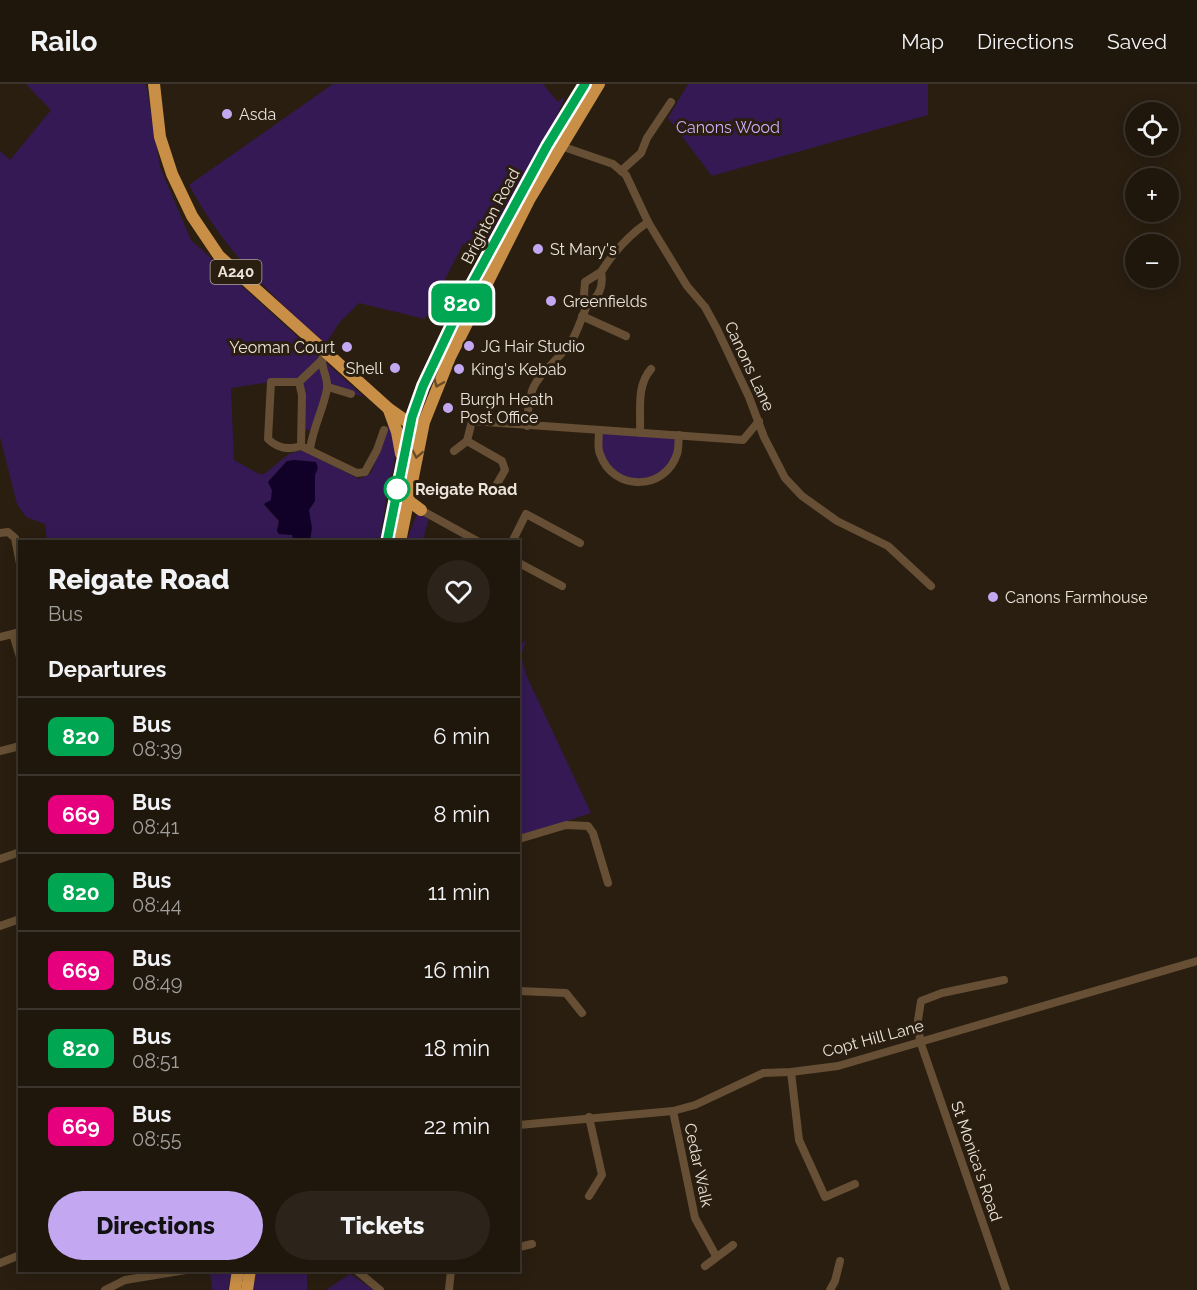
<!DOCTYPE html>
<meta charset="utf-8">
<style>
body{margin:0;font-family:Raleway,sans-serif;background:#2c231a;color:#f1f3f6;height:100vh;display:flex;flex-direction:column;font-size:22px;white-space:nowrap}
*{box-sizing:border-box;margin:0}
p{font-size:20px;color:#a19f9d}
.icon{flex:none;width:33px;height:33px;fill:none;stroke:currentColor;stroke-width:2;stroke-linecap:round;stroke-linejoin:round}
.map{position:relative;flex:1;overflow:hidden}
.details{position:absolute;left:18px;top:456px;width:502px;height:732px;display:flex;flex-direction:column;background:#1f160c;border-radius:0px;box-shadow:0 3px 15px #0003,0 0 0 2px #3c352d}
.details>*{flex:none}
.badge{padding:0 12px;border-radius:9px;font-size:21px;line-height:39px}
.controls{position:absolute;left:1125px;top:18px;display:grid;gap:12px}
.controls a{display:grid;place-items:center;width:54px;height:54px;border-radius:50%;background:#1f160c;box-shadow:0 3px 15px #0003,0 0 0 2px #3c352d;font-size:30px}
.map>.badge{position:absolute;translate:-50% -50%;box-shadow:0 0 0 3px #fff}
h2{padding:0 30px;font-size:22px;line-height:54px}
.round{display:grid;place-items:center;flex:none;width:63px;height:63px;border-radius:32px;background:#2c231a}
.head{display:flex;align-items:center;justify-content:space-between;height:102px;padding:0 30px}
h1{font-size:28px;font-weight:800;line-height:45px}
.button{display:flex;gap:12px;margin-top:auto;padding:12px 30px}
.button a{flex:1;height:69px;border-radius:36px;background:#c4a7f1;color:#111;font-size:24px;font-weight:800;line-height:69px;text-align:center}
.button a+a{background:#2c231a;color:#f1f3f6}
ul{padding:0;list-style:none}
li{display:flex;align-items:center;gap:18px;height:78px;padding:0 30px;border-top:2px solid #3c352d}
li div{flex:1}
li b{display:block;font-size:22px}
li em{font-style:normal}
li .badge{min-width:66px;font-weight:700;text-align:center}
header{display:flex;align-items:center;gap:36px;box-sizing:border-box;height:84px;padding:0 30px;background:#1f160c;border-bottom:2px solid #3c352d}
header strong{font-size:28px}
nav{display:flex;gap:33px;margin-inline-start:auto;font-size:21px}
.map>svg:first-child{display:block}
</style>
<header>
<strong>Railo</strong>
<nav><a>Map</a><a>Directions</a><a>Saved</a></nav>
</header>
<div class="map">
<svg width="1197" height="1206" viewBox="0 0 1197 1206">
<rect width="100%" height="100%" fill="#291e10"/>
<g fill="#351954">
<path d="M26 0H146L160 83 191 156 364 313 328 303 313 347 303 345 299 298H271L231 304 234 376 259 390H264L289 370 302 366 359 395 371 389 389 338 396 355 394 383 389 396 380 457H310L309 426 316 378 287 377 268 398 272 406 271 417 264 421 279 437 277 446 292 451 294 457H47L45 440 26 433 17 420 0 353V67L10 76 51 26Z"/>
<path d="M333 0H543L558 18 565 12 555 37 483 168 463 160 425 235 359 219 339 239 326 260C271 213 223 164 189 101Z"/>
<path d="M688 0H928V31L712 92 668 34Z"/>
<path d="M599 347 679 351C676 387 660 399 624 398L599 369Z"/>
<path d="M417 430 429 433 423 457 407 455Z"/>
<path d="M526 556 521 572 527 593 591 729 519 753V562Z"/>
<path d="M210 1187H232L228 1206H212Z"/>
<path d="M256 1187H307V1206H253Z"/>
<path d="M350 1190 374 1206H326Z"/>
</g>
<path fill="#110027" d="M294 376 316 378 318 384 315 391V417L309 426 312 444 310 457H294L292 451 279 450 277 447 279 437 264 420 271 416 272 406 268 398 287 377Z"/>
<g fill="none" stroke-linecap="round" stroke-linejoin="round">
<g stroke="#664f34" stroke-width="8">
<path d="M561 62 613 80 626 91 648 138 687 202 705 223 717 245 749 313 764 353 785 394 802 412 837 437 888 462 931 502"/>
<path d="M621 87 641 69 647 54 671 18"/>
<path d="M587 222C599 212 604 203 601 188 613 169 629 151 648 138"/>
<path d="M582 232 626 252"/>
<path d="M299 298 321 277"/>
<path d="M328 303 351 310"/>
<path d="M527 342C529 291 540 296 569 261 577 250 581 234 587 222L584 211 585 198 601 188"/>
<path d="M599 347C599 354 597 364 600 370 613 408 665 407 677 370 679 364 678 357 679 351"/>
<path d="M640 349C641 327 636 302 651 285"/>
<path d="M301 362 302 311 299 298H271L268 355C278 365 289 366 301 362L357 389 365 388 377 366 384 346"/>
<path d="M310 365C313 344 323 326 327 305 329 292 318 282 324 269"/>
<path d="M454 367 467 357"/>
<path d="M497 400 505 386 502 377 467 357 472 337 743 356 759 337"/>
<path d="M421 426 479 458"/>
<path d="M0 449 8 448 15 454 20 480"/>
<path d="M512 458 526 430 580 459"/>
<path d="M519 479 562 502"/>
<path d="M13 550 20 573"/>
<path d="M0 553 20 548"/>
<path d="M0 667 20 662"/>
<path d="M519 755 566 741 588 742 593 749 608 799"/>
<path d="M0 775 20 768"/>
<path d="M0 842 20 835"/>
<path d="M1004 896 942 909 921 917 918 936 920 957 1006 1206"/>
<path d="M519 907 566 909 582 929"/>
<path d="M791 988 799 1056 825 1113 855 1100"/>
<path d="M673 1027 695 1134 716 1172"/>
<path d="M589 1033 602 1091 589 1112"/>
<path d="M519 1041 673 1027 695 1021 763 989 791 988 838 982 1197 877"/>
<path d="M519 1163 532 1160"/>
<path d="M0 1179 20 1171"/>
<path d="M705 1182 733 1161"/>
<path d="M356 1186 380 1206"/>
<path d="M105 1206 125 1196 186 1186"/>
<path d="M449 1206 451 1186"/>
<path d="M830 1206 835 1197 840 1177"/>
</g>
<g stroke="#c98f46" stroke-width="12">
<path d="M154 0 160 53 172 90 192 132 219 172 389 325 416 344"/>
<path d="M389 326 397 348 401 370"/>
<path d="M400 421 413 420 421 426"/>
<path d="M387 458 412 333 423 302 466 211 547 62 585 0"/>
<path d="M400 458 424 338 450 273 529 116 599 0"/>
<path d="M235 1206 238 1186"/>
<path d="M247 1206 250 1186"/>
</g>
</g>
<defs><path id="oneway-chevron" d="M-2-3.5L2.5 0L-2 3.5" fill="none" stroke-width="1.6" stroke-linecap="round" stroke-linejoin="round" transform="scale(1.5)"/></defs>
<g stroke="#694b26">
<use href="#oneway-chevron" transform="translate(438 299) rotate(113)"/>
<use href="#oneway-chevron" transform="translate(417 370) rotate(101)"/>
</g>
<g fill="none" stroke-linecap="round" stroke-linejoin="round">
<g stroke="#fff" stroke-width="14">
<path id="line" d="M387 458 412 333 423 302 466 211 547 62 585 0"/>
</g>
<use href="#line" stroke="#00a651" stroke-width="9"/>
</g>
<g fill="#c4a7f1" stroke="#291e10" stroke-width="2">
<circle cx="227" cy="30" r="6"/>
<circle cx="538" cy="165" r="6"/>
<circle cx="551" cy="217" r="6"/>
<circle cx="469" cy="262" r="6"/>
<circle cx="347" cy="263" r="6"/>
<circle cx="395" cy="284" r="6"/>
<circle cx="459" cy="285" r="6"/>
<circle cx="448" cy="324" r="6"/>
<circle cx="993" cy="513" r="6"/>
</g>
<circle fill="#fff" stroke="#00a651" stroke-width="3" cx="397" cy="405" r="12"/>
<g text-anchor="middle" stroke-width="6" stroke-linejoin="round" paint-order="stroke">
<rect fill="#291e10" stroke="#b1a89d" stroke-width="1.5" x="210.5" y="176" width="51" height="24" rx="4.5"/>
<g font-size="15" font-weight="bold" fill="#ebe3da">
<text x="236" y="193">A240</text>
</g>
<g font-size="16" fill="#ebe3da" stroke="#291e10" text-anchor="start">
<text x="239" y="36">Asda</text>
<text x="550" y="171">St Mary's</text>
<text x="563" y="223">Greenfields</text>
<text x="481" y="268">JG Hair Studio</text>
<text x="335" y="269" text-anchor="end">Yeoman Court</text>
<text x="383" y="290" text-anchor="end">Shell</text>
<text x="471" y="291">King's Kebab</text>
<text x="460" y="321">Burgh Heath<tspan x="460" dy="18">Post Office</tspan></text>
<text x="1005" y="519">Canons Farmhouse</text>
</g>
<g font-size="16" fill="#ceaffe" stroke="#291e10">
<text x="728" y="49">Canons Wood</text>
</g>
<g font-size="16" fill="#ebe3da" stroke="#291e10">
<text transform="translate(490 132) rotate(-62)" y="6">Brighton Road</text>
<text transform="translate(750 282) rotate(65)" y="6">Canons Lane</text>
<text transform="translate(873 954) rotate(-15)" y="6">Copt Hill Lane</text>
<text transform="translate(977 1077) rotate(71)" y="6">St Monica's Road</text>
<text transform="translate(699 1081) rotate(78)" y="6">Cedar Walk</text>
</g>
<g font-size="16" font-weight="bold" fill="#ebe3da" stroke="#291e10" text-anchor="start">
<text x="415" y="411">Reigate Road</text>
</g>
</g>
</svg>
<div class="controls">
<a><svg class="icon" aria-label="locate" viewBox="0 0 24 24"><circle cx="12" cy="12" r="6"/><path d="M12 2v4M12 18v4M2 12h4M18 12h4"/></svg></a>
<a>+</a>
<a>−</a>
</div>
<b class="badge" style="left:462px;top:219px;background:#00a651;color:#fff">820</b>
<section class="details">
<div class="head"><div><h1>Reigate Road</h1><p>Bus</p></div><a class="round"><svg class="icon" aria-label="heart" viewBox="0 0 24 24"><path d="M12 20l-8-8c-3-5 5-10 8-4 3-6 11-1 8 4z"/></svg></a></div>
<h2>Departures</h2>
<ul>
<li><span class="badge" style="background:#00a651;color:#fff">820</span><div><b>Bus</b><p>08:39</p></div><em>6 min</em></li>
<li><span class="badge" style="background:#e6007e;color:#fff">669</span><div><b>Bus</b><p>08:41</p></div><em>8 min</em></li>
<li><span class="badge" style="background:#00a651;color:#fff">820</span><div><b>Bus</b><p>08:44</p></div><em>11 min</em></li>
<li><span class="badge" style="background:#e6007e;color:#fff">669</span><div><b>Bus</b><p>08:49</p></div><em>16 min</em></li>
<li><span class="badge" style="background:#00a651;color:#fff">820</span><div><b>Bus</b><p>08:51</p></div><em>18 min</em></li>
<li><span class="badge" style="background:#e6007e;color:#fff">669</span><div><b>Bus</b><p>08:55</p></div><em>22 min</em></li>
</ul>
<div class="button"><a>Directions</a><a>Tickets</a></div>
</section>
</div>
